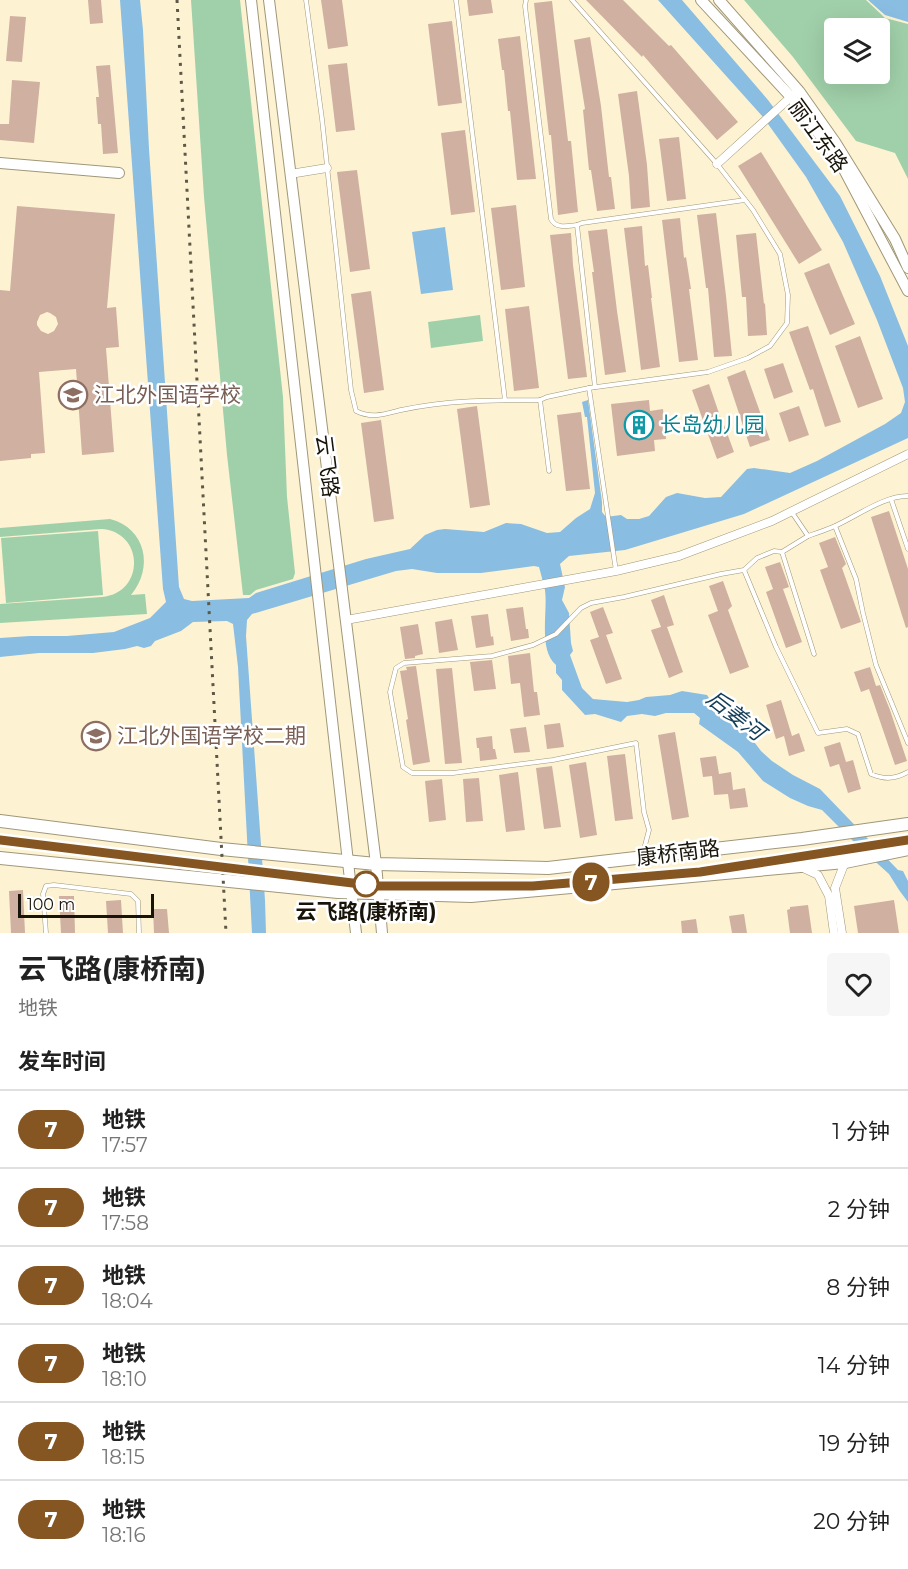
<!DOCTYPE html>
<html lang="zh">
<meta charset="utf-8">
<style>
body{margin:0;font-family:Montserrat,"Noto Sans SC",sans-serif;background:#f6f6f6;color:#222;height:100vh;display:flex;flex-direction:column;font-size:22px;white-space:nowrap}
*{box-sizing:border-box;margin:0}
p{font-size:20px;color:#767676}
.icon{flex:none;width:33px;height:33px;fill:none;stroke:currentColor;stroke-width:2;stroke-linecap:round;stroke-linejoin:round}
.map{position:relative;height:933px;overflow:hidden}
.details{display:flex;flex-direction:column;background:#fff;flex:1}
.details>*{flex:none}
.badge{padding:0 12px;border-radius:20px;font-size:21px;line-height:39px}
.buttons{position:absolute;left:824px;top:18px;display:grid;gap:12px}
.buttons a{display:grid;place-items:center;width:66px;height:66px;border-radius:6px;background:#fff;box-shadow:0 6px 24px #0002;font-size:30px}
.scale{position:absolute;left:18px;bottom:15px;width:136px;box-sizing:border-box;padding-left:6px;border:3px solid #181409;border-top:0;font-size:16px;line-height:21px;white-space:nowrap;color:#181409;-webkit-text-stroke:4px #fff;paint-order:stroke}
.map>.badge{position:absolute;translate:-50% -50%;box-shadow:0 0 0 3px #fff}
h2{padding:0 18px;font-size:22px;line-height:54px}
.round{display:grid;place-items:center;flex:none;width:63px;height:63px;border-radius:6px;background:#f6f6f6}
.summary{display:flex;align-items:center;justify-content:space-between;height:102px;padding:0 18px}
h1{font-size:28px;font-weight:700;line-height:45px}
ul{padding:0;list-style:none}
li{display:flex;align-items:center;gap:18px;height:78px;padding:0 18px;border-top:2px solid #e0e0e0}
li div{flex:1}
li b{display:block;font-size:22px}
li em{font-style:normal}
li .badge{min-width:66px;font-weight:700;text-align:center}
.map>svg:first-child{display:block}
</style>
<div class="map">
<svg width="908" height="933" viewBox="0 0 908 933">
<rect width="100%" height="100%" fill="#fdf3d2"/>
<g fill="#a0d0a9" fill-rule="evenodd">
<path d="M191 0H240L283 397 287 497 295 573 293 579 256 590 250 595H243L227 455 204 197Z"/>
<path d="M744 0H866L885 18 908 24V179L895 153 856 141 793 57ZM834 28H879V74H834Z"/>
<path d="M480 315 483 341 431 348 428 322Z"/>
<path d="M110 519C146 528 154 568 131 595L145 594 147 614 0 623V604L102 597C146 593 144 531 101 529L0 537V528Z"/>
<path d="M98 531 103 595 6 603 1 538Z"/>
</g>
<g fill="#89bde2">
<path d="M120 0H140L143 30 149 149 179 587 184 599 192 601 249 598 256 593 366 559 410 549 425 535 437 530 445 529 484 532 506 523 521 524 547 533 560 532 576 518 590 509 595 493 587 417H585L582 402 588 400 602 502V512L606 517 621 515 627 519H639L649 516 666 497 677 493 705 498 721 497 747 469 754 468 790 473 817 461 885 424 901 413 905 402 903 388 877 320 843 242 806 177 763 117 658 0H682L768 100 840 196 880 276 908 346V438L744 514 625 550 569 556 560 564 565 587 562 600 569 613 571 643 573 651 570 655 582 688 593 699 627 702 639 700 646 697 670 695 682 691 707 695 717 710 727 713 739 722 761 751 772 761 793 775 820 789 898 870 903 871 908 881V902L899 890 889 874 858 846 822 810 808 806 790 798 763 781 738 752 699 724 700 718 694 713H666L655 716 642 714 627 716 621 722 595 714 585 715 562 690V680L556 673V665C538 649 548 613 545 590 543 582 541 574 539 567L534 566 481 573H437L412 569 396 571 252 614 247 620 246 636 265 900 266 933H252L238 667 233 624 227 621 193 622 181 631 155 641 151 646 144 648 137 646 125 649 93 653H39L0 657V638L30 636H67L114 632 150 618 166 602 163 589Z"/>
<path d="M868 0H908V22L885 15Z"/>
<path d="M445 227 453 290 421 294 412 232Z"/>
</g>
<g fill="#d0b0a0" fill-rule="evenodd">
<path d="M88 0H101L103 23 90 24Z"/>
<path d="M321 0H342L348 46 328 49Z"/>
<path d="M467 0H491L493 13 469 16Z"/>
<path d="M586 0H623L669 46 671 45 738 122 717 140 643 55 642 57Z"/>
<path d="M552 1 568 141H571L578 212 558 215 551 135H549L534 3Z"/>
<path d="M10 16 26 17 22 62 6 61Z"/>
<path d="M452 21 462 103 438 106 428 24Z"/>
<path d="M520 36 536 179 517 180 510 111H508L504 70H502L498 39Z"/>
<path d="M590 37 601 106 609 177H611L615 209 597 211 591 170H589L583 110 585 109 574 40Z"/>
<path d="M347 63 355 130 336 132 328 65Z"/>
<path d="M110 65 118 153 103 154 101 124H98L96 97H99L96 66Z"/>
<path d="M12 80 40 82 34 143 0 140V124H9Z"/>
<path d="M637 91 647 165 650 207 631 209 629 176 618 94Z"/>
<path d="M465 130 475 212 451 215 441 133Z"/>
<path d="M679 137 686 199 667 201 659 139Z"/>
<path d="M761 152 822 250 799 264 738 166Z"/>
<path d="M357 170 370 269 350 272 337 172Z"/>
<path d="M516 205 525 287 501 290 491 208Z"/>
<path d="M17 206 115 214 107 308 116 307 119 347 106 348 114 452 82 455 76 369 39 372 45 453 31 454V458L0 461V290L10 291ZM47 312 50 313 56 317 58 324 54 331 48 334 41 331 37 325V322L40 315Z"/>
<path d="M716 213 726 296 732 356 714 357 708 288H706L697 215Z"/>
<path d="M680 218 684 258 686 257 691 289H689L698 360 679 362 662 220Z"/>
<path d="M642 226 645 266 648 265 652 298H651L660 367 641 370 624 228Z"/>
<path d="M607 229 617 311 626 372 605 375 592 272H594L588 231Z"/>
<path d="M571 233 573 265 587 377 568 379 550 235Z"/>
<path d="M756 233 764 304 765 303 767 335 748 336 746 297H742L736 235Z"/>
<path d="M829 263 855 324 830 335 804 273Z"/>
<path d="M371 291 384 390 364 393 351 294Z"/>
<path d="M529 306 539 388 514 391 505 309Z"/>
<path d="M808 326 841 422 825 427 813 389 810 390 789 332Z"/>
<path d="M860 336 883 399 858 408 835 346Z"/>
<path d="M783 363 793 392 774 399 764 369Z"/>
<path d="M745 370 770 440 750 447 727 377Z"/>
<path d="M709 384 722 422H723L734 452 717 459 692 390Z"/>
<path d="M649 400 650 411 663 409 666 439 654 440 655 451 617 456 611 404Z"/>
<path d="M477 406 490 505 470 508 457 409Z"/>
<path d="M799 406 809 435 789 442 779 413Z"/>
<path d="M581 412 590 489 566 491 557 415Z"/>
<path d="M381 420 394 519 374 522 361 423Z"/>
<path d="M889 511 908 569V627L906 628 871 517Z"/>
<path d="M835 537 846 564 842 568 861 622 841 629 820 570 828 567 819 543Z"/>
<path d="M780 562 789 587 783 589 802 642 786 648 766 592 773 589 765 567Z"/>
<path d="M723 581 732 606 728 610 749 667 730 674 708 615 718 611 709 586Z"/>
<path d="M664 595 674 625 667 627 683 672 669 678 651 630 661 627 651 600Z"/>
<path d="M523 607 526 629H528L529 638 511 641 506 609Z"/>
<path d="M603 607 613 633 606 635 622 679 606 684 590 640 599 637 590 612Z"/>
<path d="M488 614 491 637 493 636 494 645 476 648 471 616Z"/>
<path d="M452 619 458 650 439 653 435 622Z"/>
<path d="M418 624 423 654 415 656V658L405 659 400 627Z"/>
<path d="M530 653 534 692H537L540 715 524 717 520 683 511 684 508 656Z"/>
<path d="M492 660 496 689 474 691 470 662Z"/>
<path d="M416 666 430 762 413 765 406 720 408 719 400 671 407 670 406 667Z"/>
<path d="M870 667 876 686 880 685 890 710 907 761 895 765 869 689 861 692 854 672Z"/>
<path d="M452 668 462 763 445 764 436 669Z"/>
<path d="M781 700 792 736 799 733 805 751 789 756 784 736 776 739 766 705Z"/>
<path d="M560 723 564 747 547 749 544 725Z"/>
<path d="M526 727 530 752 514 753 510 729Z"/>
<path d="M675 732 689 817 672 820 658 735Z"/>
<path d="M492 736 493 749H495L497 759 480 761 479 748H477L476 738Z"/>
<path d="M840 742 846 762 853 760 861 789 848 793 839 764 830 767 824 747Z"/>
<path d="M625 754 633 819 615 821 607 756Z"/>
<path d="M716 756 719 774 731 772 733 790 745 788 748 807 730 809 728 794 714 795 712 776 703 777 700 758Z"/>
<path d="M586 762 597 835 580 838 569 765Z"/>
<path d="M552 766 561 827 544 829 536 768Z"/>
<path d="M518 772 525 830 506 832 499 775Z"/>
<path d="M479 778 483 821 466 822 463 779Z"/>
<path d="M442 779 446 820 429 822 425 781Z"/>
<path d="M23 890 25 933H11L9 891Z"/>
<path d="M59 896H74L75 933H61Z"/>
<path d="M121 900 123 933H108L106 901Z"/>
<path d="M894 900 899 933H858L854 906Z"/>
<path d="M808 905 812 933H790L787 910 790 909V907Z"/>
<path d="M153 909H167L169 933H154Z"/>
<path d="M744 914 747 933H732L729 916Z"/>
<path d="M696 919 698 933H682L681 921Z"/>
</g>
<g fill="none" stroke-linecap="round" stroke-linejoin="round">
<g stroke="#a09779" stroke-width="5">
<g id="lane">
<path d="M306 0 322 119 351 390 356 411C372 419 385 414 401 410 447 400 493 400 540 400L547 397 589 388 708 372 748 358 770 346 787 323 788 295 780 254 753 210 717 164 572 0"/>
<path d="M456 0 505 400"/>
<path d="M526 0 525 6 551 219C556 229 567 226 577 225"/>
<path d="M595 387 577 225 582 223 745 200"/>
<path d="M589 388 616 571"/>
<path d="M540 400 549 471"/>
<path d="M891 499 908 549"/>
<path d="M835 526 856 579 863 613 876 665 908 743"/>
<path d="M808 536C817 533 826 530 835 526 855 517 886 495 908 496"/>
<path d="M782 552 814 654"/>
<path d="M744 570 776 647 818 733 847 729 858 734 871 774C885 780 895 779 908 772"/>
<path d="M643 853 649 830 644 812 636 743 553 760 453 773H412L403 767 390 692 396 668 404 663 492 656 533 645 556 634 581 608 591 603 624 597 721 574 744 570 757 558 774 551 782 552 808 536 791 511"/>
<path d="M46 933 43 894 46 886 54 885 131 894 138 901 139 933"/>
</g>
</g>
<g stroke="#a09779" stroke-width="9">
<g id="street">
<path d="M717 164 793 95"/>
<path d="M290 174 327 168"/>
<path d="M346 620 616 571 679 556 772 521 908 454"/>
<path d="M803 868 818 875 829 896 834 933"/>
<path d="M842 933 835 888 845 862"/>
</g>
</g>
<g stroke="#a09779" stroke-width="12">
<g id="secondary">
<path d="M251 0 356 933"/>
<path d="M269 0 376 864 382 933"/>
<path d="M701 0 791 97 840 162 908 291"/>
<path d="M719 0 799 91 835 142 895 239 908 268"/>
<path d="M0 163 119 173"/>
</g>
</g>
<g stroke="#a09779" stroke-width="14">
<g id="primary">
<path d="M0 821 221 849 376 864 548 868 802 839 908 824"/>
<path d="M0 858 338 892 471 896 845 862 908 849"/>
</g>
</g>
<use href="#lane" stroke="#fff" stroke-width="4"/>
<use href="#street" stroke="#fff" stroke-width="8"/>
<use href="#secondary" stroke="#fff" stroke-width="10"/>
<use href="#primary" stroke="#fff" stroke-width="12"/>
<path stroke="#5e5847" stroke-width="3" stroke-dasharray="3 6" stroke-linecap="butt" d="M177 0 226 933"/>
</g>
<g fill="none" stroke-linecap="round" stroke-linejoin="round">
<g stroke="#fff" stroke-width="14">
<path id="line" d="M0 840 377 886H533L700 872 908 840"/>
</g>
<use href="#line" stroke="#855622" stroke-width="9"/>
</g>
<defs>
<g id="school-ring" transform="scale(1.5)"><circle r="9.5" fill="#fff" stroke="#8d6e63" stroke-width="1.5"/><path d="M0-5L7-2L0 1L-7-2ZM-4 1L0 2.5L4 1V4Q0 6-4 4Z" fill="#8d6e63"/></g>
<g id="building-ring" transform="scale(1.5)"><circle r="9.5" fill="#fff" stroke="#0f9aa8" stroke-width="1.5"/><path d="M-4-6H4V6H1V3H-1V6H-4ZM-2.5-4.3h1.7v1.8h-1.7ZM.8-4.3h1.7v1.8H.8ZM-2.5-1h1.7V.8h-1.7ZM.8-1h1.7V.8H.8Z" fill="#0f9aa8"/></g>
</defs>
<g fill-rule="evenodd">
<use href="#school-ring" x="73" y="395"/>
<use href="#building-ring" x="639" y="425"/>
<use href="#school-ring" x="96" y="736"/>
</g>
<circle fill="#fff" stroke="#855622" stroke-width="3" cx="366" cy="884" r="12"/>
<g text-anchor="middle" stroke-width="5" stroke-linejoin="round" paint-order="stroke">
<g font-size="21" fill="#181409" stroke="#fff">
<text transform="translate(818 136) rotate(54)" y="7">丽江东路</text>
<text transform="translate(327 466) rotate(83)" y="7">云飞路</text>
<text transform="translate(678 853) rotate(-7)" y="7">康桥南路</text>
</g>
<g font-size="21" fill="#785e54" stroke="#fff" text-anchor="start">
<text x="94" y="402">江北外国语学校</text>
<text x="117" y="743">江北外国语学校二期</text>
</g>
<g font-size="21" fill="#0d838f" stroke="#fff" text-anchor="start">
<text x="660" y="432">长岛幼儿园</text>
</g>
<g font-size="21" font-weight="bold" fill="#181409" stroke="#fff">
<text x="366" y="919">云飞路(康桥南)</text>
</g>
<g font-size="22" font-style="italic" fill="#133d56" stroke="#fff">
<text transform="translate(736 715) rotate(38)" y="8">后姜河</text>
</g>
</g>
</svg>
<div class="buttons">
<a><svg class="icon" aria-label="layers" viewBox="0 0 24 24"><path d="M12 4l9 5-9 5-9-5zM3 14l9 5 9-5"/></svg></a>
</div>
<div class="scale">100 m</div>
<b class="badge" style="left:591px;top:882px;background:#855622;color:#fff">7</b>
</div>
<section class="details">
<div class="summary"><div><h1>云飞路(康桥南)</h1><p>地铁</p></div><a class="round"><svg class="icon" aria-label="heart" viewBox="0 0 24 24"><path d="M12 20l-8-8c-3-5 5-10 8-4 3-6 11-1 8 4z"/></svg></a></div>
<h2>发车时间</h2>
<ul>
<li><span class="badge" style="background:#855622;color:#fff">7</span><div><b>地铁</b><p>17:57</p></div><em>1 分钟</em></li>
<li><span class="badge" style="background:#855622;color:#fff">7</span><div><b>地铁</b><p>17:58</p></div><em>2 分钟</em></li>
<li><span class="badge" style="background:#855622;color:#fff">7</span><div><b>地铁</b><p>18:04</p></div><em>8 分钟</em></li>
<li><span class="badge" style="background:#855622;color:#fff">7</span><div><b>地铁</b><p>18:10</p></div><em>14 分钟</em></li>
<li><span class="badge" style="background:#855622;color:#fff">7</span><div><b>地铁</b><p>18:15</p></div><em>19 分钟</em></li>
<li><span class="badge" style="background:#855622;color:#fff">7</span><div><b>地铁</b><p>18:16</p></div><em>20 分钟</em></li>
</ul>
</section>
